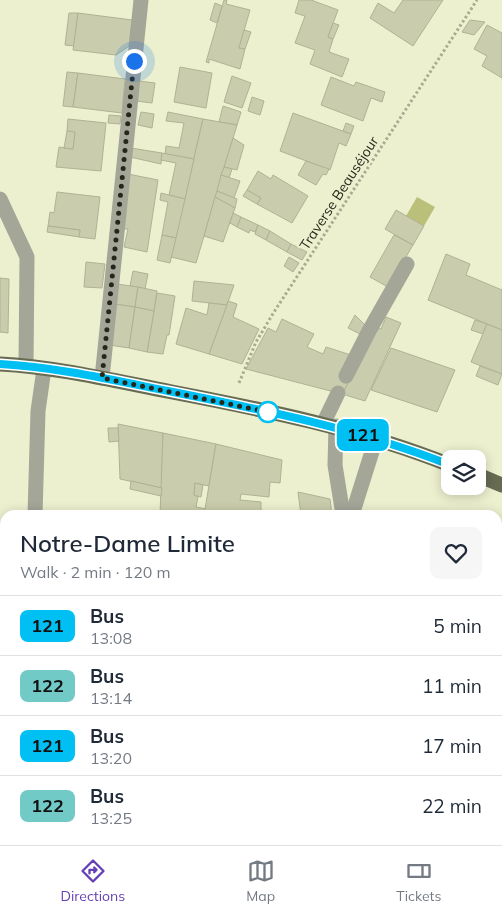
<!DOCTYPE html>
<meta charset="utf-8">
<style>
body{margin:0;font-family:Mulish,sans-serif;background:#f6f6f7;color:#1f2937;height:100vh;display:flex;flex-direction:column;font-size:19px;white-space:nowrap}
*{box-sizing:border-box;margin:0}
p{font-size:16px;color:#747a83}
.icon{flex:none;width:28px;height:28px;fill:none;stroke:currentColor;stroke-width:2;stroke-linecap:round;stroke-linejoin:round}
.map{position:relative;flex:1;overflow:hidden}
.details{position:absolute;left:0px;top:510px;width:502px;height:335px;display:flex;flex-direction:column;background:#fff;border-radius:15px 15px 0 0;box-shadow:0 2px 12px #0003}
.details>*{flex:none}
.badge{padding:0 10px;border-radius:8px;font-size:18px;line-height:32px}
.fabs{position:absolute;left:441px;top:450px;display:grid;gap:10px}
.fabs a{display:grid;place-items:center;width:45px;height:45px;border-radius:10px;background:#fff;box-shadow:0 2px 12px #0003;font-size:25px}
.you{position:absolute;width:25px;height:25px;margin:-12px;border:4px solid #fff;border-radius:50%;background:#1a73e8;box-shadow:0 0 0 8px #1a73e833}
.map>.badge{position:absolute;translate:-50% -50%;box-shadow:0 0 0 2px #fff}
.round{display:grid;place-items:center;flex:none;width:52px;height:52px;border-radius:10px;background:#f6f6f7}
.headline{display:flex;align-items:center;justify-content:space-between;height:85px;padding:0 20px}
h1{font-size:24px;font-weight:600;line-height:38px}
ul{padding:0;list-style:none}
li{display:flex;align-items:center;gap:15px;height:60px;padding:0 20px;border-top:1px solid #e0e1e3}
li div{flex:1}
li b{display:block;font-size:19px}
li em{font-style:normal}
li .badge{min-width:55px;font-weight:700;text-align:center}
.dock{display:flex;justify-content:space-around;align-items:center;height:70px;border-top:1px solid #e0e1e3;background:#fff;font-size:14px;color:#747a83}
.dock a{display:grid;justify-items:center;gap:2px}
.dock .active{color:#653fb7}
.map>svg:first-child{display:block}
</style>
<div class="map">
<svg width="502" height="845" viewBox="0 0 502 845">
<rect width="100%" height="100%" fill="#ecf0cf"/>
<path fill="#bac079" d="M417 197 435 207 424 226 406 216Z"/>
<g fill="#c9cdad" stroke="#afb293">
<path d="M224 0H227L226 4 250 10 239 48 245 49 240 69 209 59V63L206 62Z"/>
<path d="M299 0H311L338 10 328 37 333 39 329 52 349 59 342 77 310 64 315 50 295 43 305 16 295 13Z"/>
<path d="M403 0H443L413 46 370 18 378 3 394 13Z"/>
<path d="M215 3 222 6 217 23 210 20Z"/>
<path d="M69 13H78L74 46 65 45Z"/>
<path d="M78 13 132 20 129 46 116 55 73 50Z"/>
<path d="M470 20 485 22 474 35 462 32Z"/>
<path d="M333 23 339 25 333 39 328 37Z"/>
<path d="M487 25 502 33V78L482 66 487 56 474 49Z"/>
<path d="M244 30 251 32 245 49 239 48Z"/>
<path d="M180 67 212 73 206 108 174 102Z"/>
<path d="M67 72 78 73 73 107 63 106Z"/>
<path d="M78 73 125 79 122 113 73 107Z"/>
<path d="M232 76 251 83 242 108 224 102Z"/>
<path d="M331 77 354 86 356 82 385 92 382 102 371 98 363 121 321 105Z"/>
<path d="M139 81 155 83 152 103 136 101Z"/>
<path d="M252 97 264 101 260 115 248 111Z"/>
<path d="M223 106 241 112 237 125 219 122Z"/>
<path d="M141 112 154 114 152 128 138 125Z"/>
<path d="M168 112 203 119 194 159 165 154 166 146 179 148 184 123 166 121Z"/>
<path d="M293 113 351 134 346 146 339 143 330 170 280 151Z"/>
<path d="M109 115 121 116 120 124 108 123Z"/>
<path d="M68 119 106 123 101 171 56 167 59 147 73 149 75 132 67 131Z"/>
<path d="M203 119 237 125 196 263 171 257Z"/>
<path d="M346 123 354 126 351 134 343 131Z"/>
<path d="M67 131 75 132 73 149 64 148Z"/>
<path d="M233 138 244 145 237 170 224 167Z"/>
<path d="M131 148 162 153 161 164 130 157Z"/>
<path d="M162 153 194 159 185 199 169 195 176 163 161 160Z"/>
<path d="M306 161 329 169 326 175 323 174 316 185 298 175Z"/>
<path d="M224 167 232 169 229 178 221 175Z"/>
<path d="M258 171 271 179 273 175 308 196 292 223 257 204 261 198 247 190Z"/>
<path d="M128 174 158 180 147 252 124 247 128 229H123Z"/>
<path d="M221 175 240 181 234 198 217 191Z"/>
<path d="M247 190 261 198 257 204 243 196Z"/>
<path d="M217 191 237 199 235 208 215 197Z"/>
<path d="M57 192 100 197 95 239 79 237 80 230 48 226 50 212 54 213Z"/>
<path d="M161 193 185 199 176 238 162 235 168 202 160 200Z"/>
<path d="M215 197 235 208 223 242 204 236Z"/>
<path d="M396 210 424 226 413 245 385 229Z"/>
<path d="M233 213 241 217 237 227 230 223Z"/>
<path d="M241 217 258 225 255 232 250 230 249 233 237 227Z"/>
<path d="M258 225 270 231 266 240 255 234Z"/>
<path d="M48 226 80 230 79 237 47 232Z"/>
<path d="M270 231 291 244 287 252 266 240Z"/>
<path d="M162 235 176 238 170 263 157 260Z"/>
<path d="M394 235 413 245 388 287 370 277Z"/>
<path d="M291 244 307 252 302 260 287 252Z"/>
<path d="M446 254 470 264 466 275 502 290V330L428 300Z"/>
<path d="M289 257 299 263 293 272 284 266Z"/>
<path d="M86 262 105 264 102 288 84 287Z"/>
<path d="M133 271 148 274 145 289 130 286Z"/>
<path d="M0 278 9 279 8 333 0 332Z"/>
<path d="M194 281 234 285 227 305 192 301Z"/>
<path d="M117 284 138 287 135 307 114 304Z"/>
<path d="M138 287 157 291 154 311 135 307Z"/>
<path d="M157 293 175 296 169 335H167L163 354 147 352Z"/>
<path d="M228 301 237 304 233 317 259 329 242 364 209 354Z"/>
<path d="M209 303 227 305 209 354 176 344 186 308 207 315Z"/>
<path d="M114 304 135 307 129 348 109 345Z"/>
<path d="M135 307 154 311 147 352 129 348Z"/>
<path d="M355 315 367 327 362 335 348 328Z"/>
<path d="M386 317 401 323 365 401 342 394 377 327 381 329Z"/>
<path d="M282 319 314 334 307 347 323 354 326 347 351 355V378L342 394 246 369 268 328 276 332Z"/>
<path d="M475 320 487 324 483 334 471 330Z"/>
<path d="M487 324 502 330V374L471 362Z"/>
<path d="M391 348 455 370 437 412 371 390Z"/>
<path d="M480 366 502 374 498 385 476 376Z"/>
<path d="M118 424 163 433 162 488 120 479Z"/>
<path d="M108 428H118L119 441 109 442Z"/>
<path d="M163 433 216 444 209 486 195 483 194 495 198 497 196 507 206 509 204 515H160Z"/>
<path d="M216 444 282 460 280 483 270 482 269 497 241 494 240 500 261 502V515H204Z"/>
<path d="M131 481 162 488 161 496 130 489Z"/>
<path d="M195 483 203 485 201 497 194 495Z"/>
<path d="M298 492 330 499 332 515H301Z"/>
<path d="M0 536 5 538V576L0 575Z"/>
<path d="M0 609 5 610V642L0 641Z"/>
<path d="M0 705H5V741L0 742Z"/>
<path d="M152 840H194L195 845H153Z"/>
<path d="M423 840H438L439 845H423Z"/>
</g>
<g fill="none" stroke-linecap="round" stroke-linejoin="round">
<path stroke="#a7ab91" stroke-width="3" stroke-dasharray="2.5 2.5" stroke-linecap="butt" d="M239 383 256 342 274 312 477 0"/>
<g stroke="#a4a698" stroke-width="15">
<path d="M0 199 27 257 26 365"/>
<path d="M346 376 369 331 407 264"/>
<path d="M102 378 141 0"/>
<path d="M323 424 338 393"/>
<path d="M336 426 335 465 343 515"/>
<path d="M35 515 38 411 44 369"/>
<path d="M352 515 376 439"/>
<path d="M0 771H5"/>
<path d="M416 840V845"/>
</g>
<g stroke="#686b52" stroke-width="15">
<path d="M0 364C57 367 115 381 172 392 266 410 360 429 450 465"/>
<path d="M478 475 502 485"/>
</g>
</g>
<g fill="none" stroke-linecap="round" stroke-linejoin="round">
<g stroke="#fff" stroke-width="11">
<path id="line" d="M0 364C56 367 113 380 168 391 264 410 359 429 450 465"/>
</g>
<use href="#line" stroke="#00bff2" stroke-width="8"/>
<path stroke="#25271a" stroke-width="5" stroke-dasharray="0 9" d="M134 61 102 378 268 412"/>
</g>
<circle fill="#fff" stroke="#00bff2" stroke-width="2.5" cx="268" cy="412" r="10"/>
<g text-anchor="middle" stroke-width="4.5" stroke-linejoin="round" paint-order="stroke">
<g font-size="14" fill="#25271a" stroke="#ecf0cf">
<text transform="translate(339 193) rotate(-57)" y="5">Traverse Beauséjour</text>
</g>
</g>
</svg>
<div class="fabs">
<a><svg class="icon" aria-label="layers" viewBox="0 0 24 24"><path d="M12 4l9 5-9 5-9-5zM3 14l9 5 9-5"/></svg></a>
</div>
<div class="you" style="left:134px;top:61px"></div>
<b class="badge" style="left:363px;top:435px;background:#00bff2;color:#111">121</b>
<section class="details">
<div class="headline"><div><h1>Notre-Dame Limite</h1><p>Walk · 2 min · 120 m</p></div><a class="round"><svg class="icon" aria-label="heart" viewBox="0 0 24 24"><path d="M12 20l-8-8c-3-5 5-10 8-4 3-6 11-1 8 4z"/></svg></a></div>
<ul>
<li><span class="badge" style="background:#00bff2;color:#111">121</span><div><b>Bus</b><p>13:08</p></div><em>5 min</em></li>
<li><span class="badge" style="background:#72cac7;color:#111">122</span><div><b>Bus</b><p>13:14</p></div><em>11 min</em></li>
<li><span class="badge" style="background:#00bff2;color:#111">121</span><div><b>Bus</b><p>13:20</p></div><em>17 min</em></li>
<li><span class="badge" style="background:#72cac7;color:#111">122</span><div><b>Bus</b><p>13:25</p></div><em>22 min</em></li>
</ul>
</section>
</div>
<nav class="dock">
<a class="active"><svg class="icon" aria-label="directions" viewBox="0 0 24 24"><path d="M12 3l9 9-9 9-9-9zM9 14v-3h6M13 9l2 2-2 2"/></svg>Directions</a>
<a><svg class="icon" aria-label="map" viewBox="0 0 24 24"><path d="M3 6l6-2 6 2 6-2v14l-6 2-6-2-6 2zM9 4v14M15 6v14"/></svg>Map</a>
<a><svg class="icon" aria-label="tickets" viewBox="0 0 24 24"><path d="M3 7h18v10H3zM15 7v10"/></svg>Tickets</a>
</nav>
